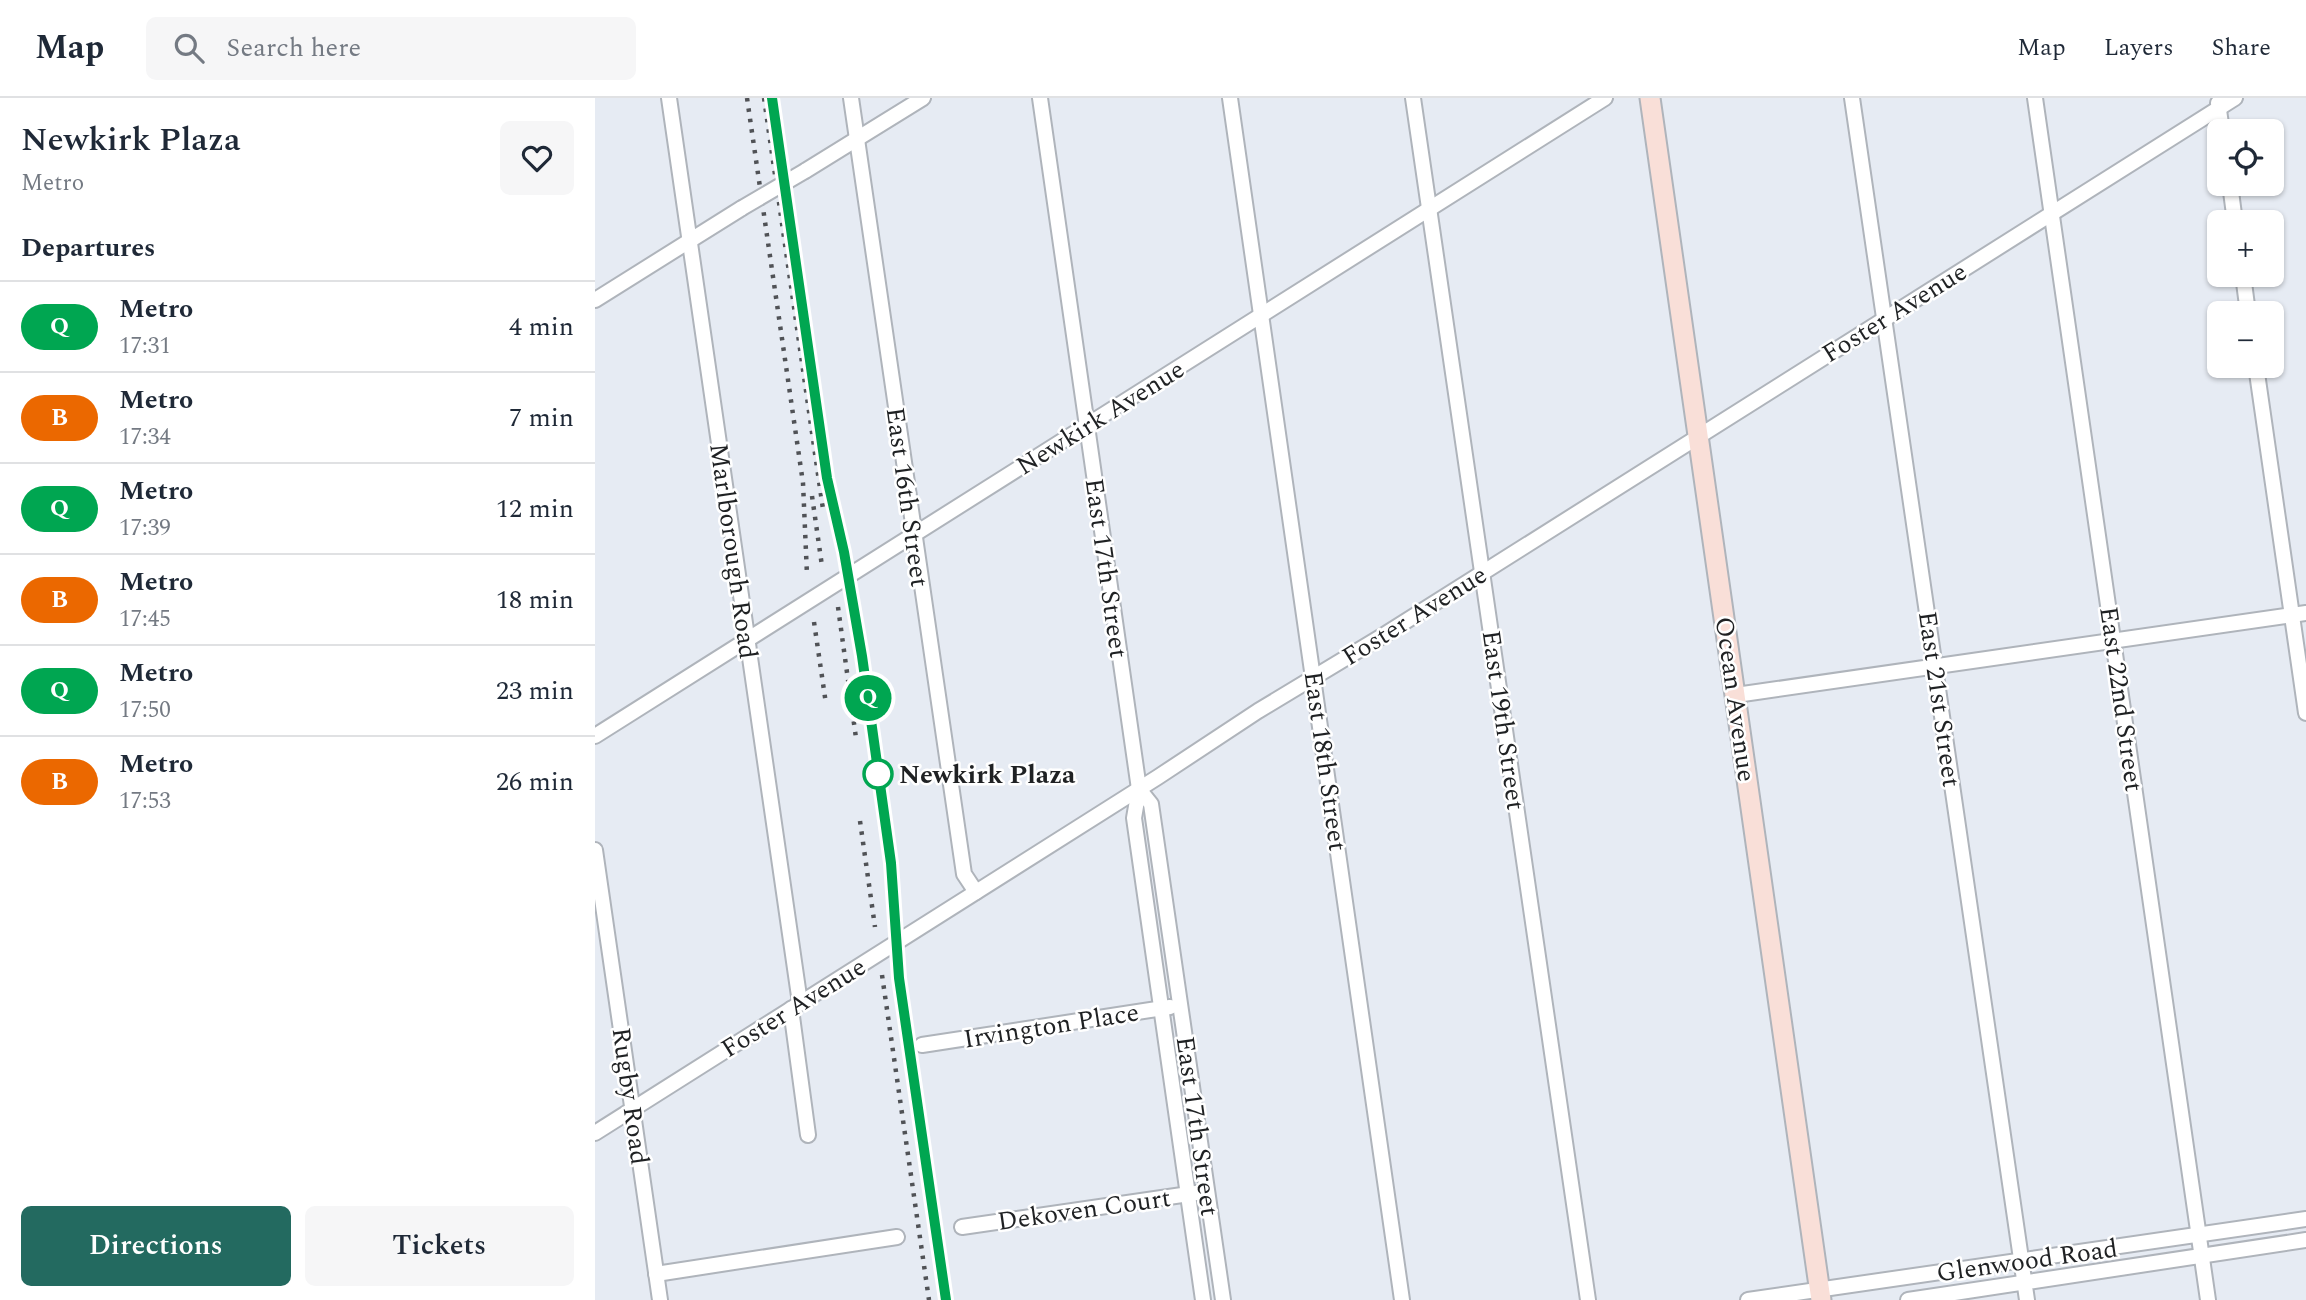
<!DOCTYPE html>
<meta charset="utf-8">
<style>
body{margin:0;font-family:Spectral,serif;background:#f6f6f7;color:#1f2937;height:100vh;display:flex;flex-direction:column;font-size:26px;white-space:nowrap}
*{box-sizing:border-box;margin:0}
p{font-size:23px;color:#747a83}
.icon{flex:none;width:38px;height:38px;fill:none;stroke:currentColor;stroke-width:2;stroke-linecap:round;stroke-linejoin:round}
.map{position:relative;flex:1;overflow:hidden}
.sheet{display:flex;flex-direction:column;background:#fff;width:595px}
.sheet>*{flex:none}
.badge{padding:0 14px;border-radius:23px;font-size:24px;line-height:46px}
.buttons{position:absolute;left:1612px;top:21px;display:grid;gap:14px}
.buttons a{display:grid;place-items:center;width:77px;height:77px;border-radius:10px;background:#fff;box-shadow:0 2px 5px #0004;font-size:35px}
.map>.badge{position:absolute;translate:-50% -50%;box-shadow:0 0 0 4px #fff}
h2{padding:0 21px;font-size:26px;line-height:63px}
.round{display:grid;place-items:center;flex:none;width:74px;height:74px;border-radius:10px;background:#f6f6f7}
.summary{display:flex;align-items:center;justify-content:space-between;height:119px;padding:0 21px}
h1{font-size:33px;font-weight:600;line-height:52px}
.primary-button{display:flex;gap:14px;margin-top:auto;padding:14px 21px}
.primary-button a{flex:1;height:80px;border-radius:10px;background:#236a60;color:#fff;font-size:28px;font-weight:600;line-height:80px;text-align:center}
.primary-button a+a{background:#f6f6f7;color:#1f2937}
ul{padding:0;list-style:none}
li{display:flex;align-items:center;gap:21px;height:91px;padding:0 21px;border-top:2px solid #e0e1e3}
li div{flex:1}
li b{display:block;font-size:26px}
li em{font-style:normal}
li .badge{min-width:77px;font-weight:700;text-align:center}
header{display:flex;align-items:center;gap:42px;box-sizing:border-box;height:98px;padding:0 35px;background:#fff;border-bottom:2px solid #e0e1e3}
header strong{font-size:33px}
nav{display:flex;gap:38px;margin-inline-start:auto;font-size:24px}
.search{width:490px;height:63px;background:#f6f6f7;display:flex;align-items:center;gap:18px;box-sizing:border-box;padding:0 24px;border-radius:10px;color:#747a83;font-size:26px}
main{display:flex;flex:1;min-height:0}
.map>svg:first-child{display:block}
</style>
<header>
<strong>Map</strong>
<div class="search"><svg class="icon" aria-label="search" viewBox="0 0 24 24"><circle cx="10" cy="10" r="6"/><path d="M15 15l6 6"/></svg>Search here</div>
<nav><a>Map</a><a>Layers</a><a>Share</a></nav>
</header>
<main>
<section class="sheet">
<div class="summary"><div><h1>Newkirk Plaza</h1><p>Metro</p></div><a class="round"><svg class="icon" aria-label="heart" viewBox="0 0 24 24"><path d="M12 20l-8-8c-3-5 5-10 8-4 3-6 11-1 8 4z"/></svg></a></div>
<h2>Departures</h2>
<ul>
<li><span class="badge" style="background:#00a651;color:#fff">Q</span><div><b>Metro</b><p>17:31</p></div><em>4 min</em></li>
<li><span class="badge" style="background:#eb6800;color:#fff">B</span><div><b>Metro</b><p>17:34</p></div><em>7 min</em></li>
<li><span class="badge" style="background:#00a651;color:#fff">Q</span><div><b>Metro</b><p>17:39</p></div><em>12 min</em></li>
<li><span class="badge" style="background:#eb6800;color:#fff">B</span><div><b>Metro</b><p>17:45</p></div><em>18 min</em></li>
<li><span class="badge" style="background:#00a651;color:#fff">Q</span><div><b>Metro</b><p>17:50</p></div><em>23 min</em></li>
<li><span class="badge" style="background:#eb6800;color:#fff">B</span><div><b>Metro</b><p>17:53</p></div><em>26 min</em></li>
</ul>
<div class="primary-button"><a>Directions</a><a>Tickets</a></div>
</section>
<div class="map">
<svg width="1711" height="1202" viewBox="0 0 1711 1202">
<rect width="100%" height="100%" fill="#e6ebf3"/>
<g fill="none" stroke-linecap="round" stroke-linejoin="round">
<g stroke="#afb4bb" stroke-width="18">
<g id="minor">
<path d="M74 0 205 905"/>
<path d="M256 0 369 776 381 794"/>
<path d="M445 0 544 691 539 720 608 1202"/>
<path d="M635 0 807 1202"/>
<path d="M818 0 993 1202"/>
<path d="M1257 0 1432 1202"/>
<path d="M1440 0 1613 1202"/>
<path d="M1623 5 1627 33"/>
<path d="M210 73 328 0"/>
<path d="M1635 86 1640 124"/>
<path d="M1648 177 1653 215"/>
<path d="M0 202 147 110"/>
<path d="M1661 268 1711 615"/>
<path d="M1141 597 1711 515"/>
<path d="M0 638 1010 0"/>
<path d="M544 691 556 706 628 1202"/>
<path d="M0 752 65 1202"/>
<path d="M196 911 213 1037"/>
<path d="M327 947 575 909"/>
<path d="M0 1035 563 679 663 613 789 537 1640 0"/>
<path d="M367 1129 601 1095"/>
<path d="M61 1176 302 1139"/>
<path d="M1153 1202 1711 1121"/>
<path d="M1313 1202 1711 1142"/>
</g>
</g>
<g stroke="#afb4bb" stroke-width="23">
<path id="secondary" d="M1055 0 1226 1202"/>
</g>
<use href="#minor" stroke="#fff" stroke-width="14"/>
<use href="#secondary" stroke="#f9dfd8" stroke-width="19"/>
<g stroke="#505256" stroke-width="4.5" stroke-dasharray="3.5 7" stroke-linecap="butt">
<path d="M152 0 208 385 212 477"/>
<path d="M169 0 228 411"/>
<path d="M234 393 249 454"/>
<path d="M217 398 227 468"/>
<path d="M243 509 261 640"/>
<path d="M219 524 231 606"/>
<path d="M265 723 280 829"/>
<path d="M303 867 351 1202"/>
<path d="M287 877 334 1202"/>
</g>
<g stroke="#afb4bb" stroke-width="18" stroke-linecap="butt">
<path id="minor-bridge" d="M147 110 210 73"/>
</g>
<use href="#minor-bridge" stroke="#fff" stroke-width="14"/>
</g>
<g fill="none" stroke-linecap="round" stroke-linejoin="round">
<g stroke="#fff" stroke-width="16">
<path id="line" d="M177 0 232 380 249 454 267 558 296 765 304 880 351 1202"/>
</g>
<use href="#line" stroke="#00a651" stroke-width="10"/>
</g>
<circle fill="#fff" stroke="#00a651" stroke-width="3.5" cx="283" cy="676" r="14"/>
<g text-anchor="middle" stroke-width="5" stroke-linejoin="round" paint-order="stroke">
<g font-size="26" fill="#1f2123" stroke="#fff">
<text transform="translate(1299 214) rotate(-32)" y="9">Foster Avenue</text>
<text transform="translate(505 319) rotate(-32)" y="9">Newkirk Avenue</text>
<text transform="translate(313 399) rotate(82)" y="9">East 16th Street</text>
<text transform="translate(139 453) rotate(82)" y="9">Marlborough Road</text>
<text transform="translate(512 470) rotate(82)" y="9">East 17th Street</text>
<text transform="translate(819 517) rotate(-32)" y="9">Foster Avenue</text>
<text transform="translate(1141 601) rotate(82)" y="9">Ocean Avenue</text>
<text transform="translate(1345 601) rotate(82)" y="9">East 21st Street</text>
<text transform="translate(1527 601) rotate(82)" y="9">East 22nd Street</text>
<text transform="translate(909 622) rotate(82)" y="9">East 19th Street</text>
<text transform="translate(731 663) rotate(82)" y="9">East 18th Street</text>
<text transform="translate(198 909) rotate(-32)" y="9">Foster Avenue</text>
<text transform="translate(456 927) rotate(-9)" y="9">Irvington Place</text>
<text transform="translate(36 998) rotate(82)" y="9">Rugby Road</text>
<text transform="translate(603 1028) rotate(82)" y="9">East 17th Street</text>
<text transform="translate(489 1111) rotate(-8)" y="9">Dekoven Court</text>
<text transform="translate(1432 1162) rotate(-8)" y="9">Glenwood Road</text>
</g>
<g font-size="26" font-weight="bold" fill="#1f2123" stroke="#fff" text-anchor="start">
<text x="304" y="685">Newkirk Plaza</text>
</g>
</g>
</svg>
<div class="buttons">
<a><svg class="icon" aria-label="locate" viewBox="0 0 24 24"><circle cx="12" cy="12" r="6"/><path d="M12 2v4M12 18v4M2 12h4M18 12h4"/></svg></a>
<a>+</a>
<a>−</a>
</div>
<b class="badge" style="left:273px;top:600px;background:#00a651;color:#fff">Q</b>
</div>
</main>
